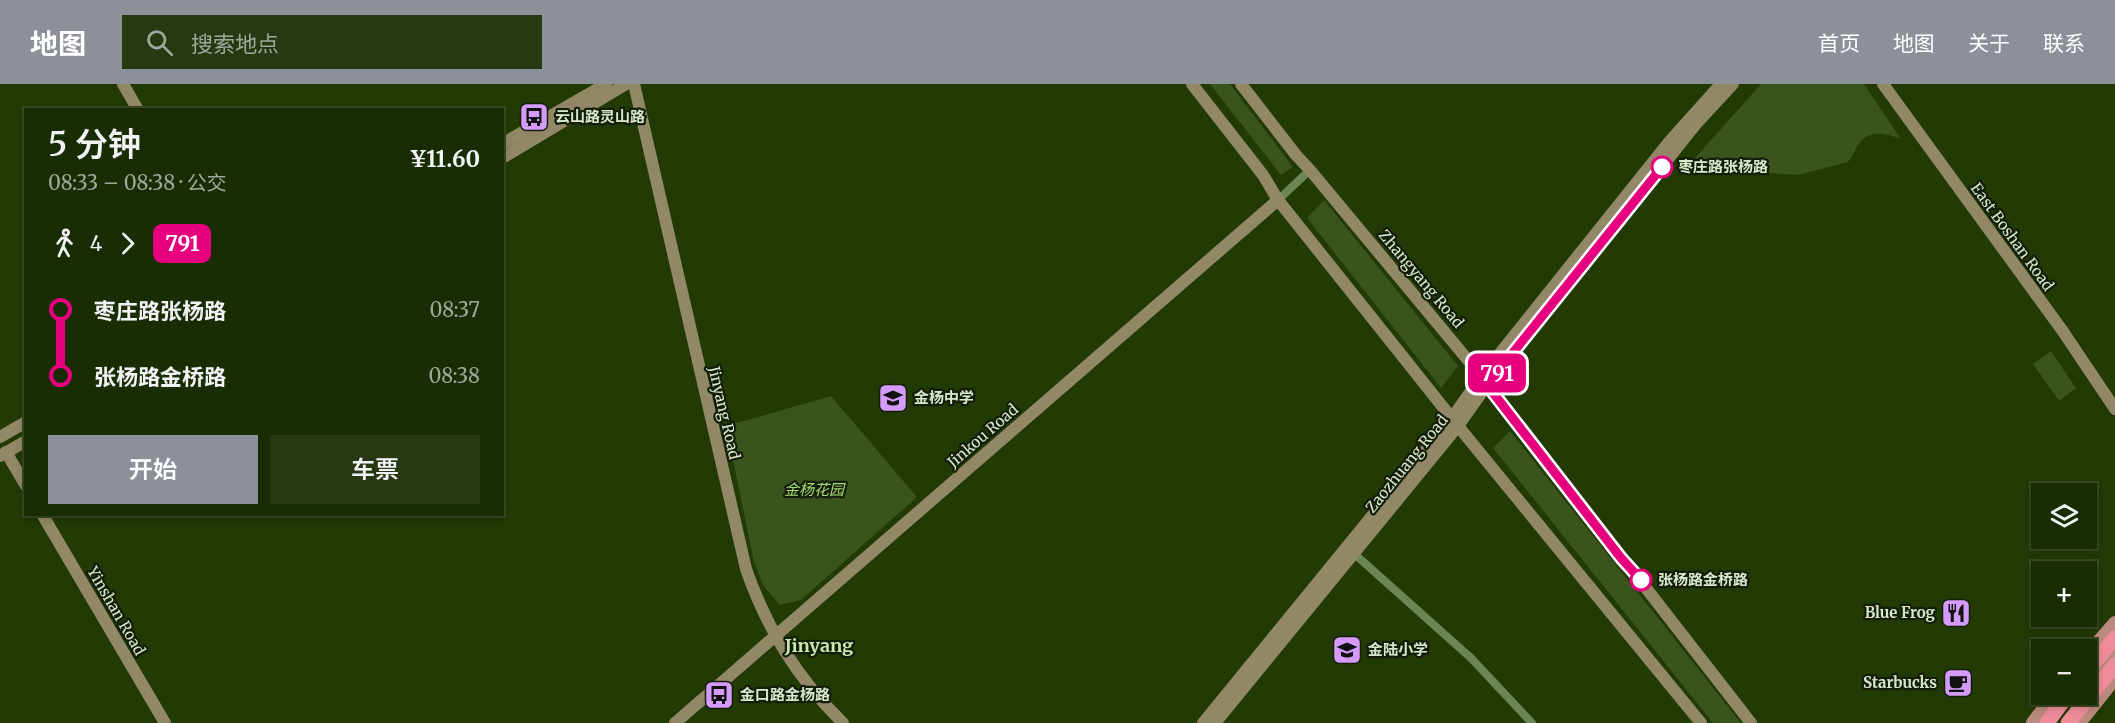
<!DOCTYPE html>
<html lang="zh">
<meta charset="utf-8">
<style>
body{margin:0;font-family:Merriweather,"Noto Sans SC",serif;background:#273812;color:#f1f3f6;height:100vh;display:flex;flex-direction:column;font-size:22px;white-space:nowrap}
*{box-sizing:border-box;margin:0}
p{font-size:20px;color:#9fa79a}
.icon{flex:none;width:33px;height:33px;fill:none;stroke:currentColor;stroke-width:2;stroke-linecap:round;stroke-linejoin:round}
.map{position:relative;flex:1;overflow:hidden}
.side{position:absolute;left:24px;top:24px;width:480px;height:408px;display:flex;flex-direction:column;background:#1a2c03;border-radius:0px;box-shadow:0 3px 9px #0003,0 0 0 2px #384825}
.side>*{flex:none}
.badge{padding:0 12px;border-radius:9px;font-size:21px;line-height:39px}
.tools{position:absolute;left:2031px;top:399px;display:grid;gap:12px}
.tools a{display:grid;place-items:center;width:66px;height:66px;border-radius:0px;background:#1a2c03;box-shadow:0 3px 9px #0003,0 0 0 2px #384825;font-size:30px}
.map>.badge{position:absolute;translate:-50% -50%;box-shadow:0 0 0 3px #fff}
.legs{display:flex;align-items:center;gap:9px;height:66px;padding:0 24px;font-size:20px}
.legs p{margin-inline-start:auto}
.head{display:flex;align-items:center;justify-content:space-between;height:102px;padding:0 24px}
h1{font-size:33px;font-weight:600;line-height:45px}
.action{display:flex;gap:12px;margin-top:auto;padding:12px 24px}
.action a{flex:1;height:69px;border-radius:0px;background:#8c9099;color:#fff;font-size:24px;font-weight:600;line-height:69px;text-align:center}
.action a+a{background:#273812;color:#f1f3f6}
ul{padding:0 24px;list-style:none}
li{display:flex;align-items:center;gap:21px;height:66px;font-size:22px}
li i{display:grid;place-items:center;width:9px;height:100%;margin:0 8px;background:currentColor}
li i::after{content:'';width:15px;height:15px;margin:-8px;border:4px solid;border-radius:50%;background:#1a2c03}
li p{margin-inline-start:auto}
li:first-child i{background:linear-gradient(#0000 50%,currentColor 0)}
li:last-child i{background:linear-gradient(currentColor 50%,#0000 0)}
header{display:flex;align-items:center;gap:36px;box-sizing:border-box;height:84px;padding:0 30px;background:#8c9099;color:#fff}
header strong{font-size:28px}
nav{display:flex;gap:33px;margin-inline-start:auto;font-size:21px}
.search{width:420px;height:54px;background:#273812;display:flex;align-items:center;gap:15px;box-sizing:border-box;padding:0 21px;border-radius:0px;color:#9fa79a;font-size:22px}
.map>svg:first-child{display:block}
</style>
<header>
<strong>地图</strong>
<div class="search"><svg class="icon" aria-label="search" viewBox="0 0 24 24"><circle cx="10" cy="10" r="6"/><path d="M15 15l6 6"/></svg>搜索地点</div>
<nav><a>首页</a><a>地图</a><a>关于</a><a>联系</a></nav>
</header>
<div class="map">
<svg width="2115" height="639" viewBox="0 0 2115 639">
<rect width="100%" height="100%" fill="#223a04"/>
<g fill="#39541d">
<path d="M1210 0H1230L1293 83 1281 91Z"/>
<path d="M1761 0H1864L1901 55C1886 49 1868 45 1858 61 1854 67 1853 72 1848 78L1798 91 1730 86 1695 74Z"/>
<path d="M1324 116 1458 282 1441 304 1307 134Z"/>
<path d="M2051 267 2076 304 2059 317 2033 280Z"/>
<path d="M831 312 917 413 801 516 780 521 763 501 754 478 726 342Z"/>
<path d="M1510 347 1741 639H1713L1493 364Z"/>
</g>
<g fill="none" stroke-linecap="round" stroke-linejoin="round">
<g stroke="#6a8652" stroke-width="8">
<path d="M1278 116 1310 86"/>
<path d="M1359 474 1471 574 1532 639"/>
</g>
<g stroke="#928868" stroke-width="12">
<path d="M123 0 138 26"/>
<path d="M634 0 746 485C767 545 797 594 843 639"/>
<path d="M1192 0 1263 91 1278 116 1458 342 1701 639"/>
<path d="M1241 0 1296 71 1310 86 1477 287 1751 639"/>
<path d="M1883 0 2062 246 2115 325"/>
<path d="M502 60 606 0"/>
<path d="M502 74 626 0"/>
<path d="M0 353 26 338"/>
<path d="M6 368 26 402"/>
<path d="M0 372 26 357"/>
<path d="M42 430 165 639"/>
<path d="M675 639 1278 116"/>
<path d="M1203 639 1452 334 1481 293 1669 58 1721 0"/>
<path d="M1215 639 1458 342 1487 301 1696 40 1733 0"/>
</g>
<g stroke="#ba8a7d" stroke-width="14">
<path d="M2086 572 2115 539"/>
<path d="M2102 592 2115 566"/>
<path d="M2033 639 2055 610"/>
<path d="M2079 639 2115 594"/>
</g>
<g stroke="#ef8c9a" stroke-width="15">
<path d="M2086 588 2115 554"/>
<path d="M2047 639 2068 610"/>
<path d="M2068 639 2115 581"/>
</g>
</g>
<g fill="none" stroke-linecap="round" stroke-linejoin="round">
<g stroke="#fff" stroke-width="14">
<path id="line-1" d="M1641 496 1621 474 1487 301 1662 83"/>
</g>
<use href="#line-1" stroke="#e6007e" stroke-width="9"/>
</g>
<defs>
<g id="bus-square" transform="scale(1.5)"><rect x="-9" y="-9" width="18" height="18" rx="4" fill="#d59bfa" stroke="#131d08"/><path d="M-5-6H5V4H4V6H2V4H-2V6H-4V4H-5ZM-3.5-4V0h7V-4ZM-3.5 1.2v1.5H-2V1.2ZM2 1.2v1.5H3.5V1.2Z" fill="#111"/></g>
<g id="school-square" transform="scale(1.5)"><rect x="-9" y="-9" width="18" height="18" rx="4" fill="#d59bfa" stroke="#131d08"/><path d="M0-5L7-2L0 1L-7-2ZM-4 1L0 2.5L4 1V4Q0 6-4 4Z" fill="#111"/></g>
<g id="restaurant-square" transform="scale(1.5)"><rect x="-9" y="-9" width="18" height="18" rx="4" fill="#d59bfa" stroke="#131d08"/><path d="M-5-6h1v4h1v-4h1v4h1v-4h1v5L-1.5 .5V6h-2V.5L-5-1ZM5-6V6H3V1.5H1.5Q1.5-4 5-6Z" fill="#111"/></g>
<g id="cafe-square" transform="scale(1.5)"><rect x="-9" y="-9" width="18" height="18" rx="4" fill="#d59bfa" stroke="#131d08"/><path d="M-5.5-4.5H6V0H3Q3 3.5 0 3.5H-2.5Q-5.5 3.5-5.5 0ZM3-3.2v2h1.7v-2ZM-6 4.5H4V6H-6Z" fill="#111"/></g>
</defs>
<g fill-rule="evenodd">
<use href="#bus-square" x="534" y="33"/>
<use href="#school-square" x="893" y="314"/>
<use href="#restaurant-square" x="1956" y="529"/>
<use href="#school-square" x="1347" y="566"/>
<use href="#cafe-square" x="1958" y="599"/>
<use href="#bus-square" x="719" y="611"/>
</g>
<g fill="#fff" stroke="#e6007e" stroke-width="3">
<circle cx="1662" cy="83" r="10"/>
<circle cx="1641" cy="496" r="10"/>
</g>
<g text-anchor="middle" stroke-width="4.5" stroke-linejoin="round" paint-order="stroke">
<g font-size="15" font-weight="bold" fill="#d9e8cc" stroke="#131d08" text-anchor="start">
<text x="555" y="38">云山路灵山路</text>
<text x="914" y="319">金杨中学</text>
<text x="1935" y="534" text-anchor="end">Blue Frog</text>
<text x="1368" y="571">金陆小学</text>
<text x="1937" y="604" text-anchor="end">Starbucks</text>
<text x="740" y="616">金口路金杨路</text>
</g>
<g font-size="15" font-weight="bold" fill="#d9e8cc" stroke="#131d08" text-anchor="start">
<text x="1678" y="88">枣庄路张杨路</text>
<text x="1658" y="501">张杨路金桥路</text>
</g>
<g font-size="15" fill="#d9e8cc" stroke="#131d08">
<text transform="translate(2012 153) rotate(54)" y="5">East Boshan Road</text>
<text transform="translate(1421 195) rotate(50)" y="5">Zhangyang Road</text>
<text transform="translate(724 329) rotate(77)" y="5">Jinyang Road</text>
<text transform="translate(983 352) rotate(-41)" y="5">Jinkou Road</text>
<text transform="translate(1407 380) rotate(-51)" y="5">Zaozhuang Road</text>
<text transform="translate(116 527) rotate(60)" y="5">Yinshan Road</text>
</g>
<g font-size="15" font-style="italic" fill="#a8df76" stroke="#131d08">
<text x="814" y="411">金杨花园</text>
</g>
<g font-size="18" font-weight="bold" fill="#cae9b1" stroke="#131d08">
<text x="819" y="568">Jinyang</text>
</g>
</g>
</svg>
<div class="tools">
<a><svg class="icon" aria-label="layers" viewBox="0 0 24 24"><path d="M12 4l9 5-9 5-9-5zM3 14l9 5 9-5"/></svg></a>
<a>+</a>
<a>−</a>
</div>
<b class="badge" style="left:1497px;top:289px;background:#e6007e;color:#fff">791</b>
<section class="side">
<div class="head"><div><h1>5 分钟</h1><p>08:33 – 08:38 · 公交</p></div><b>¥11.60</b></div>
<div class="legs"><svg class="icon" aria-label="walk" viewBox="0 0 24 24"><circle cx="13" cy="4" r="2"/><path d="M13 8l-2 6 4 7M11 14l-3 7M7 12l3-4h3l4 4"/></svg>4<svg class="icon" aria-label="forward" viewBox="0 0 24 24"><path d="M9 5l7 7-7 7"/></svg><b class="badge" style="background:#e6007e;color:#fff">791</b></div>
<ul>
<li><i style="color:#e6007e"></i><b>枣庄路张杨路</b><p>08:37</p></li>
<li><i style="color:#e6007e"></i><b>张杨路金桥路</b><p>08:38</p></li>
</ul>
<div class="action"><a>开始</a><a>车票</a></div>
</section>
</div>
